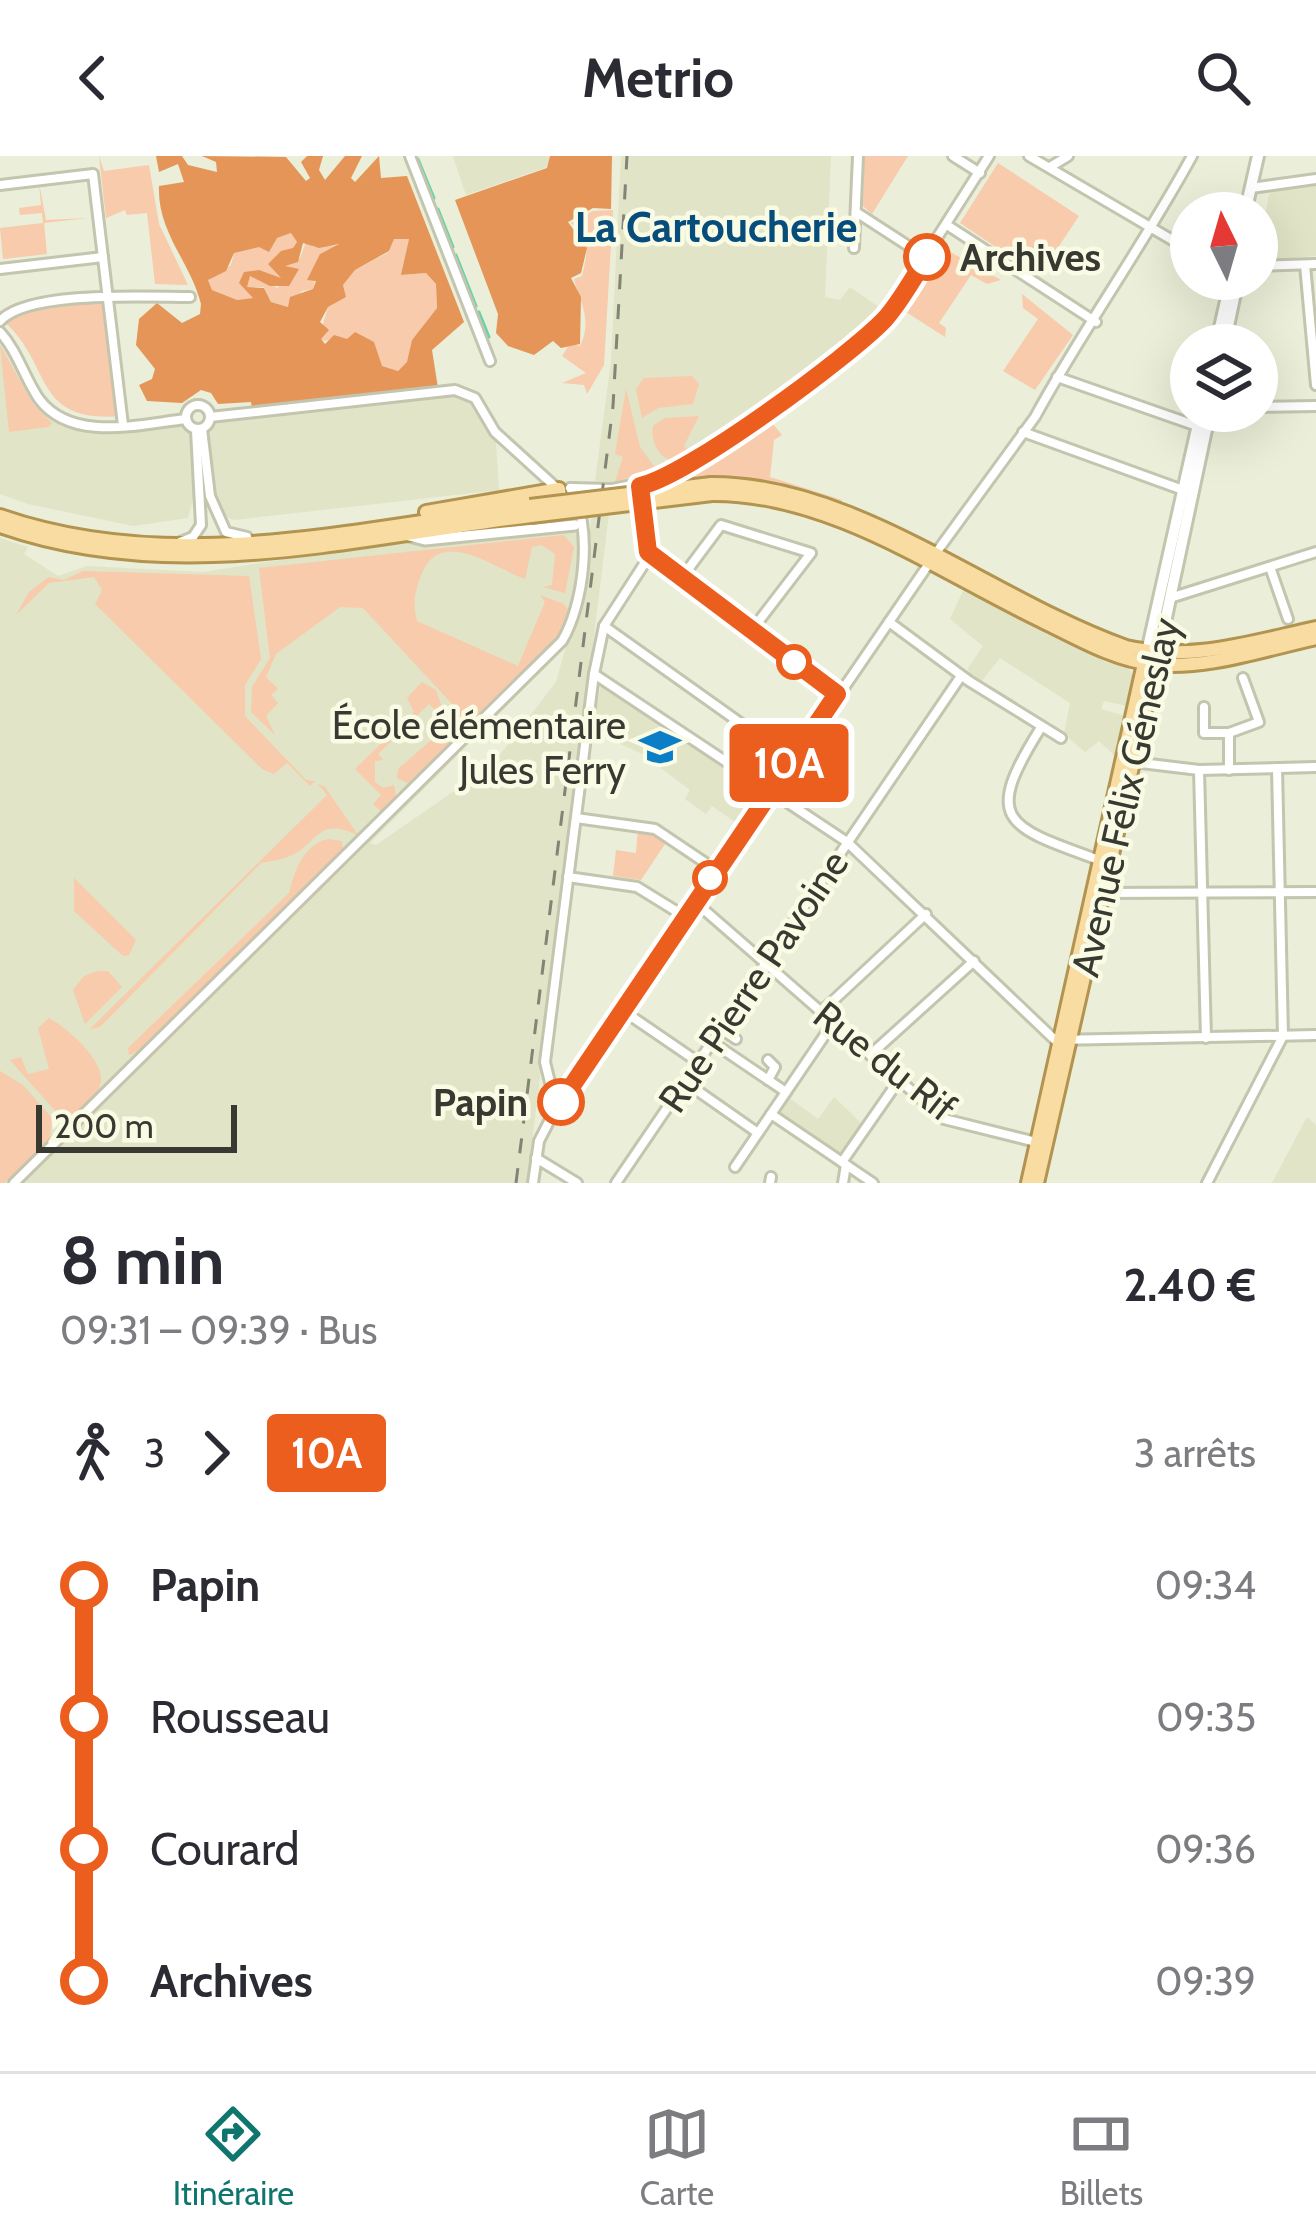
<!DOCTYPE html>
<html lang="fr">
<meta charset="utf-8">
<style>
body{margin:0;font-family:Cabin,sans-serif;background:#f2f2f3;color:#2b2b33;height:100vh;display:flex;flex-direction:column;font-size:45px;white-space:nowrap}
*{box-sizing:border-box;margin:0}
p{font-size:39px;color:#7c7c81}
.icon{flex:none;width:66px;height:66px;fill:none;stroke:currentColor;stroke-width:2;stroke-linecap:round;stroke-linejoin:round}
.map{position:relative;height:1027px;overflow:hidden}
.panel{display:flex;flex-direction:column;background:#fff;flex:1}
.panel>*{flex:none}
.badge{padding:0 24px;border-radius:9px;font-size:42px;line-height:78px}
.needle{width:78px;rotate:355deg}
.tools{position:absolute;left:1170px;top:36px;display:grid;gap:24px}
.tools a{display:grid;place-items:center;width:108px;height:108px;border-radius:50%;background:#fff;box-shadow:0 12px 48px #0002;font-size:60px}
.scale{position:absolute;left:36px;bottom:30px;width:201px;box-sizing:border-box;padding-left:12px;border:6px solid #383930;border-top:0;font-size:33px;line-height:42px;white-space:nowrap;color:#383930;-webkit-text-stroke:9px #f9fbe5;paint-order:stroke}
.map>.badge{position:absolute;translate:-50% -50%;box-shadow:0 0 0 6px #fff}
.legs{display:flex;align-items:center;gap:18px;height:132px;padding:0 60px;font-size:39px}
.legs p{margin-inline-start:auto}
.headline{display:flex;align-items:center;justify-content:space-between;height:204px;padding:0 60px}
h1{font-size:66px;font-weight:700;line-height:90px}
ul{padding:0 60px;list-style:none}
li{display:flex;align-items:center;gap:42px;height:132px;font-size:45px}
li i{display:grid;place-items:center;width:18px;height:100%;margin:0 15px;background:currentColor}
li i::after{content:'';width:30px;height:30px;margin:-15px;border:9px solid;border-radius:50%;background:#fff}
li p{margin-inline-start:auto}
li:first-child i{background:linear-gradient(#0000 50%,currentColor 0)}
li:last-child i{background:linear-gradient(currentColor 50%,#0000 0)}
header{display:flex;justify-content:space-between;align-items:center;height:156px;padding:0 60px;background:#fff;font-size:54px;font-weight:700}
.tab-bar{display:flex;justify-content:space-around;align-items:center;height:168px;border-top:3px solid #e1e1e2;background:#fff;font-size:33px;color:#7c7c81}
.tab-bar a{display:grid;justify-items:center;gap:6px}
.tab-bar .on{color:#0f766e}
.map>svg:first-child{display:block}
</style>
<header><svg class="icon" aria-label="back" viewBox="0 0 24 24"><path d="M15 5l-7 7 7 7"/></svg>Metrio<svg class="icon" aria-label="search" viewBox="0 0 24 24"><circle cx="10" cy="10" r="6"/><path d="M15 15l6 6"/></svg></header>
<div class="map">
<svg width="1316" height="1027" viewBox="0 0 1316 1027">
<rect width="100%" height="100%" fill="#ebeed8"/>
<g fill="#e1e4c6" fill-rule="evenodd">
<path d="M453 0H549L551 4 547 11 466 39Z"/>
<path d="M621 0H831L825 141 840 144 850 131 883 154 854 186 711 285 650 319 615 326 595 325 611 206Z"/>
<path d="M1316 26V100L1257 105 1269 39 1277 32Z"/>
<path d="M0 176 45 250 82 269 186 266 196 273 207 270 210 261 466 236 511 287H496L499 334 234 364 223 360 214 331 196 333 188 362 133 370 28 348 0 338Z"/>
<path d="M609 357 527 1027H0V382L28 391 24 398 58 420 87 410 203 416 370 390 575 369 581 393 587 394 592 358ZM566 490 556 526 492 609 376 689 370 687Z"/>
<path d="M963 435 1106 506 1127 510 1134 521 1127 550 1104 545 1101 553 1125 560 1116 601 1099 585 1085 596 1064 578 1070 547 1000 502 980 527 970 521 968 512 983 490 950 463Z"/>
<path d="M602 526 758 635 738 668 712 650 706 658 685 643 690 634 642 598 591 574Z"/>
<path d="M788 941 818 963 834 941 863 969 842 1000 780 957Z"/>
<path d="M1307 961 1316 969V1027H1272Z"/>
</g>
<g fill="#f7cbab">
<path d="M99 0 104 15 149 9 159 68 188 129 155 128 147 57 127 59 125 54 106 62Z"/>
<path d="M864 0H908L872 58 863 50Z"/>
<path d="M998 7 1079 60 1039 120 960 67Z"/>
<path d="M39 27 46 64 88 62 44 67 47 98 3 103 0 72 43 67 42 57 20 59 19 52 41 49Z"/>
<path d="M613 54 604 209 587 238 584 229 562 227 586 217 562 200 570 188 580 190C593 165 580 146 574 123L582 120C588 95 591 84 571 67L593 55Z"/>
<path d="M291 77 297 86 278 115 282 122 244 117 240 128 255 142 236 144 212 134 208 124 231 109 234 97Z"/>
<path d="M394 82 409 83 402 119 426 117 436 128 437 152 412 184 408 206 398 215 382 210 348 183 318 185 328 151 346 141 343 129 355 114 389 96Z"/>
<path d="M306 86 314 91 339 89 320 98 313 133 302 135 288 151 271 146 264 131H246L250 120 278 132 284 110 300 102Z"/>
<path d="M943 92 1001 124 987 128 971 119 939 167 946 172 945 181 903 154Z"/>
<path d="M1022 138 1073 179 1035 234 1003 215 1038 163 1023 152Z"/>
<path d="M108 142 122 260C30 268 54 206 1 163L16 152Z"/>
<path d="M0 189 33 248 52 267 48 271 9 276Z"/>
<path d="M692 220 699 228 693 248 658 252 642 262 636 233 644 222Z"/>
<path d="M626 233 640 291 656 313 615 326 623 301 615 298Z"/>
<path d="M699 260 684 290 687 293 708 281 710 285 678 305C660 306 650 286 653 270L665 262Z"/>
<path d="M767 261 782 279 774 284 770 321 842 344 840 349 760 326H676Z"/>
<path d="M564 379 574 391 565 437 543 431 552 429 555 398 542 389 532 391 525 423C493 411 441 371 422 417 415 435 412 446 417 465L518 510 545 446 540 439 564 448 568 454 560 479 410 628 397 622 398 613 452 566 454 550 363 452 340 451 276 498 266 521 278 533 271 539 278 547 266 560 275 579 251 556 252 531 270 502 259 412Z"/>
<path d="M83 415 249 420 261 503 245 529V560L306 624 315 625 310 630 287 607 274 618 262 613 95 448 102 434 94 421 49 427 16 459 29 436 49 421 64 424Z"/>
<path d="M422 526 436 534 442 551 439 558 429 548 378 598 383 604 375 605V626L383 632 394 629 396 640 381 655 373 648 381 639 355 613 414 556 407 542Z"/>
<path d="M318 628 325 631 358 679C315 660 320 687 290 700 282 704 270 705 261 707L100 871 90 873 327 639Z"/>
<path d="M638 671 669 682 641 724 613 720 616 694 636 697Z"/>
<path d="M328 683 342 685 343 693 144 893 129 899 128 892 289 737C295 714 303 689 328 683Z"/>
<path d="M74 722 136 784 129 799 123 800 74 755Z"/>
<path d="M97 815H108L122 831 85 868 73 834 84 820Z"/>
<path d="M49 862C66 871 109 907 100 930 95 943 75 956 65 966L10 904 21 901 28 918 49 913 38 872Z"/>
<path d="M0 915 23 929 52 962 50 984 5 1027H0Z"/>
</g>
<g fill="#e49557" fill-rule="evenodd">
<path d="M156 0H182L188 9 217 16 216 6 202 0 286 1 306 25 310 22 301 6 307 0H323L319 14 325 24 345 0H362L351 22 355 26 379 0 381 22 407 20 464 166 432 194 438 232 252 253 251 246 218 248 211 237 201 234 182 247 147 245 139 229 152 223 155 213 136 189 139 163 157 147 182 167 200 158 201 148C191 107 157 76 159 30L184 26 178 8 159 16ZM291 77 297 86 293 92 281 95 268 108 281 122 259 114 244 116 239 127 253 142 237 144 212 134 208 124 226 115 234 97 259 91 269 96 277 82ZM394 83H409L401 119 426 117 436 128 437 152 412 184 407 206 398 215 382 210 374 186 355 176 347 183 334 179 325 188 321 183 329 174 320 166 328 151 346 141 343 129 355 114 389 95ZM303 87 319 92 339 88 320 98 307 124 316 125 313 133 290 141 288 151 271 146 264 132 247 131 250 120 270 130H289L299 113 285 110 298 106Z"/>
<path d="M550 0H612L611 53 593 52 568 66 587 92 581 117 571 122 581 141 580 188 561 192 553 185 534 199 508 190 496 177 498 158 455 44 547 12Z"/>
</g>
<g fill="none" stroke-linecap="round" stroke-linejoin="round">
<g stroke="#62d5a8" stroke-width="3">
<path d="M418 3 434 42"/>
<path d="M438 53 453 91"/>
<path d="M456 99 476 150"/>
<path d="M479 156 489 181"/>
</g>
<g stroke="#c3c5af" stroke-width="14">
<g id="minor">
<path d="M410 0 490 205"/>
<path d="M953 0 980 17"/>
<path d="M1029 0 1191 95"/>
<path d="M1050 11 1068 0"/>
<path d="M0 29 93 18 123 269"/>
<path d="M1251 32 1316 23"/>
<path d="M856 56 927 102"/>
<path d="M947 69 1096 166"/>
<path d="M854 92 858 0"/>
<path d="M1305 109 1316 229"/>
<path d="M1257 110 1316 108"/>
<path d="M0 113 103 101"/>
<path d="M0 165C28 134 147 141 190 141"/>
<path d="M0 176C18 196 24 221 39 243 72 287 140 268 186 263"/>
<path d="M1057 221 1197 270"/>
<circle cx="198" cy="261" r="12"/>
<path d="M1257 251 1316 250"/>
<path d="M210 261 455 234 475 242 495 276 561 336"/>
<path d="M202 273 210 340 226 376 247 381"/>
<path d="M1023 276 1183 334"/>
<path d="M571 332 612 333 667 322 853 193 888 159 989 0"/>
<path d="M180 386 193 381 201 369 196 274"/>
<path d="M648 396 837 539"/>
<path d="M933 401 1035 261C1083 173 1143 90 1192 0"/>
<path d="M1270 411 1288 463"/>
<path d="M683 420 721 369 811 397 752 474"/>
<path d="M1170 442 1316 396"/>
<path d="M889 466 969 525 1061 582"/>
<path d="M604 470 791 603"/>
<path d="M594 518 847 686 1055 884 1316 879"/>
<path d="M1204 551V577H1229L1259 566 1243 522"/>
<path d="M1040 573C983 664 1004 670 1099 704"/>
<path d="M1133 606 1199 614 1316 611"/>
<path d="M1199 614 1206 882"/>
<path d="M1229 614V577"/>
<path d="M576 662 655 673 716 714"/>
<path d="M568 721 637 731 684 760"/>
<path d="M1101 737 1316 736"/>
<path d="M694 745 944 963 1036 986"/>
<path d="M622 854 698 906"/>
<path d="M821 856 926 758"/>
<path d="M721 873 736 883"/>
<path d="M712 886 786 936"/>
<path d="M870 899 974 805"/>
<path d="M768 924 775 911 768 904"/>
<path d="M685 926 758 977"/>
<path d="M556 951 545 906 594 518 604 470 646 405 649 386 641 330"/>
<path d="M771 958 873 1027"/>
<path d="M536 1002 577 1027"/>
<path d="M842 1006 899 924"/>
<path d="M735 1011 833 867"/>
<path d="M14 1027 562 485C584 449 594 368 570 332"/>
<path d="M533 1027 539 985 556 952 928 409"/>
<path d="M616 1027 961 520"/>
<path d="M770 1027 771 1021"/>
<path d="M843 1027 846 1009"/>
<path d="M1207 1027 1283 880 1277 612"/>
</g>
</g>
<g stroke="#c3c5af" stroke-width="15">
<path id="tertiary" d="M405 379 425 384 575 369"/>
</g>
<g stroke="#c3c5af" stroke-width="16">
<g id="secondary">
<path d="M1245 57 1258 0"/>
<path d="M1216 189 1231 123"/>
<path d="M1224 189 1238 123"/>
<path d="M1147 496 1201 255"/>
<path d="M1158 499 1210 255"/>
</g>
</g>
<g stroke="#b29450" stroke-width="18">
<g id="primary">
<path d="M711 328C855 327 993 444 1126 491 1191 506 1252 486 1316 472"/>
<path d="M712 338C830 337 939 416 1042 465 1077 482 1114 504 1153 508 1206 514 1265 493 1316 482"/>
<path d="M426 356 559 333"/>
<path d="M0 360C172 420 354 373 530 350"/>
<path d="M0 370C172 431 356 382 531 360"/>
<path d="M1028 1027 1145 503"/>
<path d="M1037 1027 1156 506"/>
</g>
</g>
<use href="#minor" stroke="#fff" stroke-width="8"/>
<use href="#tertiary" stroke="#fff" stroke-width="9"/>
<use href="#secondary" stroke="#fff" stroke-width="10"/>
<use href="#primary" stroke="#f8dca1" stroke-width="12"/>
<path stroke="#828475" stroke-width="3" stroke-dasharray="15 15" stroke-linecap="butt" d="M516 1027 613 250 627 0"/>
<g stroke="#b29450" stroke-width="18" stroke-linecap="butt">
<g id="primary-bridge">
<path d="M530 350 711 328"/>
<path d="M531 360 712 338"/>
</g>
</g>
<use href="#primary-bridge" stroke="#f8dca1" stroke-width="12"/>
</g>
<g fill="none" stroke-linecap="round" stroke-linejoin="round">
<g stroke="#fff" stroke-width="27">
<path id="line-1" d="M561 946 837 538 648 396 640 330C686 321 850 200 885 163 901 145 913 122 927 101"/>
</g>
<use href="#line-1" stroke="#eb5e1d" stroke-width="18"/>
</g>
<defs>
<g id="school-bare" transform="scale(3.24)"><path d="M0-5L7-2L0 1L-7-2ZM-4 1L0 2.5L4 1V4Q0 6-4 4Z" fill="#0b7ec7" stroke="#f9fbe5" stroke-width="2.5" paint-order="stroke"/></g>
</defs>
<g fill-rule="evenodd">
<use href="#school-bare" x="660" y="591"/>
</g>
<g fill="#fff" stroke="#eb5e1d" stroke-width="6">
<circle cx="927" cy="101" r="21"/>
<circle cx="794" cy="506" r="15"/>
<circle cx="710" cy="722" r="15"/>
<circle cx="561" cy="946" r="21"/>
</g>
<g text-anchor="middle" stroke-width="9" stroke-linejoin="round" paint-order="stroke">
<g font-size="39" font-weight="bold" fill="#383930" stroke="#f9fbe5" text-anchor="start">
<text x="960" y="115">Archives</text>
<text x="528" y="960" text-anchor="end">Papin</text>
</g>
<g font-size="39" fill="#383930" stroke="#f9fbe5" text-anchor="end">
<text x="626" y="583">École élémentaire<tspan x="626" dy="45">Jules Ferry</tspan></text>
</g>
<g font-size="39" fill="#383930" stroke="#f9fbe5">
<text transform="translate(1125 641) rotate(-77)" y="14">Avenue Félix Géneslay</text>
<text transform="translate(753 825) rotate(-56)" y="14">Rue Pierre Pavoine</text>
<text transform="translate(885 905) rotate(38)" y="14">Rue du Rif</text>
</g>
<g font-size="42" font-weight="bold" fill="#074d7b" stroke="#f9fbe5">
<text x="716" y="86">La Cartoucherie</text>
</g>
</g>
</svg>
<div class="tools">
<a><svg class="needle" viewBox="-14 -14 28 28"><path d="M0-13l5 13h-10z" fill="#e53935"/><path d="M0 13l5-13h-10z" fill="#7c7c81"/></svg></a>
<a><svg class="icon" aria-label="layers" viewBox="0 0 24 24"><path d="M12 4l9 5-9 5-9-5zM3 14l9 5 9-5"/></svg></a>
</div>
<div class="scale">200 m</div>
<b class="badge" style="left:789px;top:607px;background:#eb5e1d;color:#fff">10A</b>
</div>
<section class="panel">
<div class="headline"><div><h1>8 min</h1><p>09:31 – 09:39 · Bus</p></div><b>2.40 €</b></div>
<div class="legs"><svg class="icon" aria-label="walk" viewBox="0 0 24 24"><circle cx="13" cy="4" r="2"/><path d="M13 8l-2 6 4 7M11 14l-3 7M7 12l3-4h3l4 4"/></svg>3<svg class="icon" aria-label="forward" viewBox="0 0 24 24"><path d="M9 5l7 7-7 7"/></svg><b class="badge" style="background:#eb5e1d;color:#fff">10A</b><p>3 arrêts</p></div>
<ul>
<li><i style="color:#eb5e1d"></i><b>Papin</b><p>09:34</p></li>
<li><i style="color:#eb5e1d"></i><span>Rousseau</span><p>09:35</p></li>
<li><i style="color:#eb5e1d"></i><span>Courard</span><p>09:36</p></li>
<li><i style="color:#eb5e1d"></i><b>Archives</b><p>09:39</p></li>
</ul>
</section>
<nav class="tab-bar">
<a class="on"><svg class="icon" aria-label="directions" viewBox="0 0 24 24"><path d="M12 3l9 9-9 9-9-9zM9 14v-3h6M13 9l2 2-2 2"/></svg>Itinéraire</a>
<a><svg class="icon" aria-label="map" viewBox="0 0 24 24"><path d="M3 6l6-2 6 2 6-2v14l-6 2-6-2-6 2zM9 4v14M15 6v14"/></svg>Carte</a>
<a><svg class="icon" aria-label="tickets" viewBox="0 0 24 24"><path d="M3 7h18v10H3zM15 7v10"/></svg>Billets</a>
</nav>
